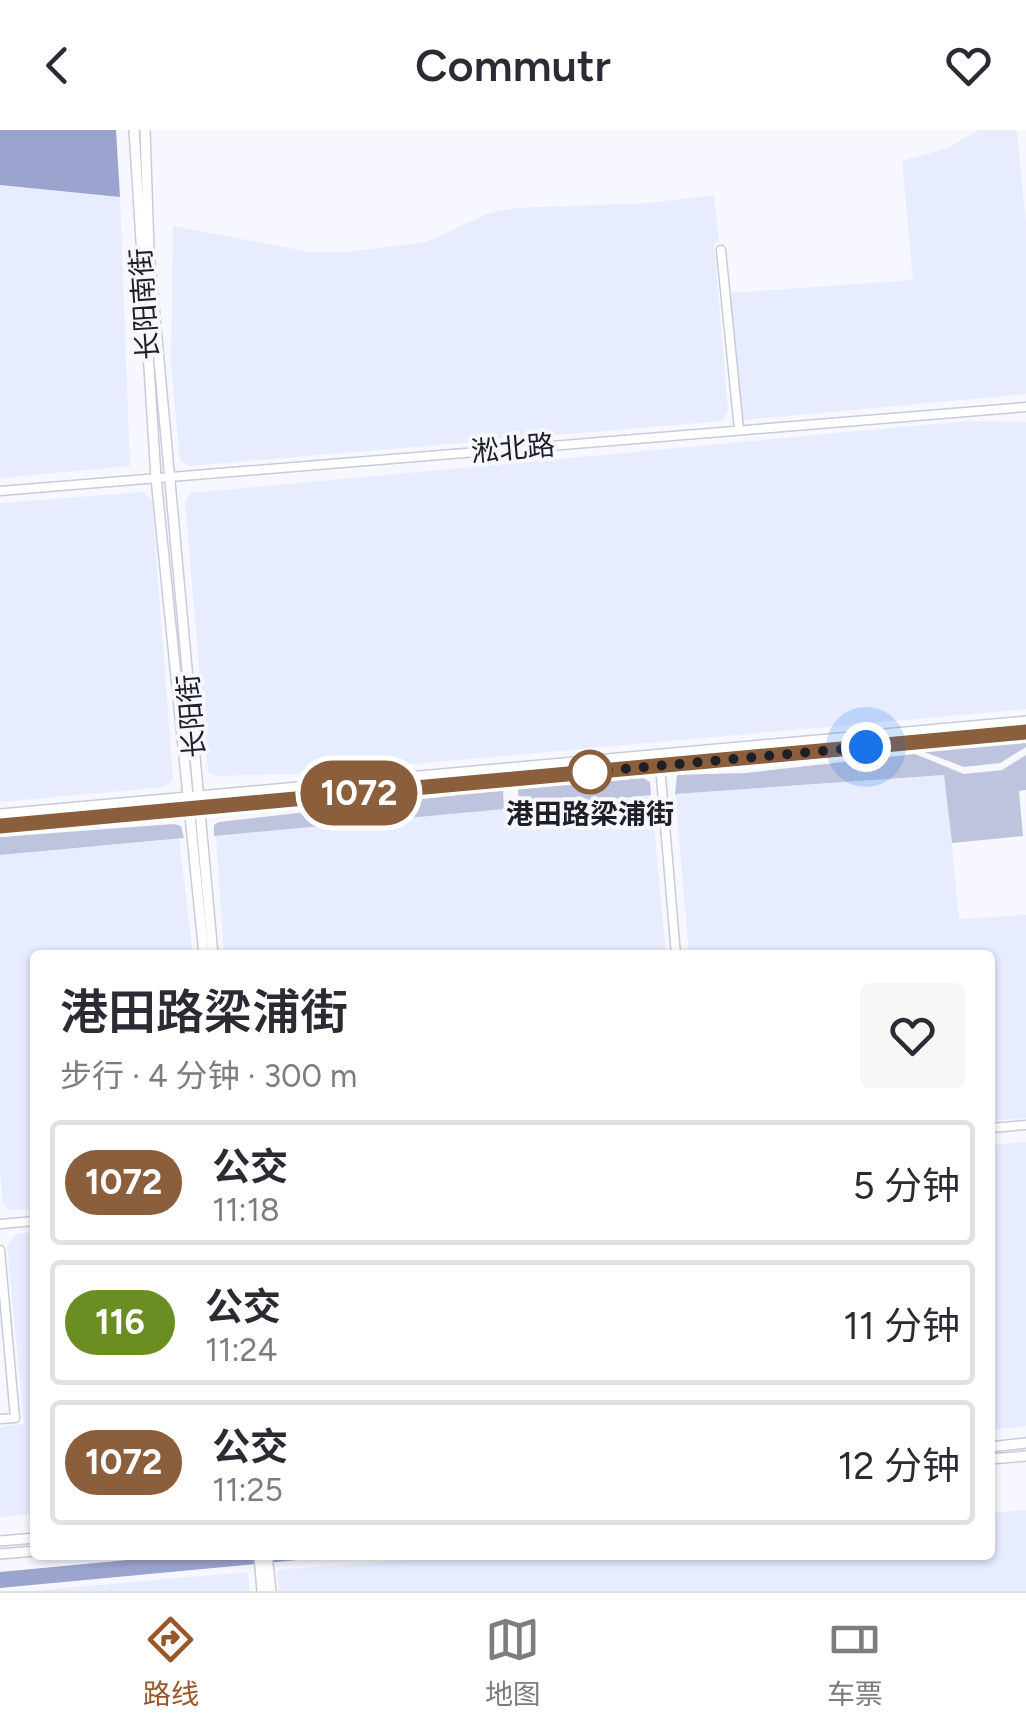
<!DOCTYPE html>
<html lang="zh">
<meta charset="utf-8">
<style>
body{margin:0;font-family:Figtree,"Noto Sans SC",sans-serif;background:#f7f7f7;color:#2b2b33;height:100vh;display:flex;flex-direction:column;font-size:38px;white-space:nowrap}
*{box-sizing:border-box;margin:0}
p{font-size:32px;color:#7c7c81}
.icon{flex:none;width:55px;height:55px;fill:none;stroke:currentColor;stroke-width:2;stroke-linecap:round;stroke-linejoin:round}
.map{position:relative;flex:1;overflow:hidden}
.drawer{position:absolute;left:30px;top:820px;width:965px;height:610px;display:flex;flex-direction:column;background:#fff;border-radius:10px;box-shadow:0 2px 8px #0004}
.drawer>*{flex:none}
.badge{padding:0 20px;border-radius:32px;font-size:35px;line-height:65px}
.you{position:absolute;width:50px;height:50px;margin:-25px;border:8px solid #fff;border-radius:50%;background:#1a73e8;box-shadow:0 0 0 15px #1a73e833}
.map>.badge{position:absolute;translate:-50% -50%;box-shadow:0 0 0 5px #fff}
.round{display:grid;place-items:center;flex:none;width:105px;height:105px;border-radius:10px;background:#f7f7f7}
.overview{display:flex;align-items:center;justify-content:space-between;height:170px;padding:0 30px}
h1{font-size:48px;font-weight:600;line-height:75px}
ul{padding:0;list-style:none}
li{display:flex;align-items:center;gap:30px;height:125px;margin:0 20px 15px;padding:0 10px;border:5px solid #e1e1e2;border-radius:10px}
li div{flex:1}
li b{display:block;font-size:38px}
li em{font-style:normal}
li .badge{min-width:110px;font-weight:700;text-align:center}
header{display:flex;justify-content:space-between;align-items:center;height:130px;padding:0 30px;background:#fff;font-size:45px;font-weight:600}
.tabs{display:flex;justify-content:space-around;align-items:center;height:140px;border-top:2px solid #e1e1e2;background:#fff;font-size:28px;color:#7c7c81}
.tabs a{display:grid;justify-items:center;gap:5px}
.tabs .selected{color:#9a5628}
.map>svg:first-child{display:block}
</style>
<header><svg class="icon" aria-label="back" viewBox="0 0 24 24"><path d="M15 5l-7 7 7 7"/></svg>Commutr<svg class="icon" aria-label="heart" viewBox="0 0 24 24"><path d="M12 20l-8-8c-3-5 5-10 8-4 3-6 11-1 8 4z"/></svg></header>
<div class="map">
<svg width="1026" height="1461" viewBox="0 0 1026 1461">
<rect width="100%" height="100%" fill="#f7f8ff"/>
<g fill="#e7ecfe">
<path d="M978 0H1017L1026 95V264L742 290 730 163 913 150 902 31 948 18Z"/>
<path d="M0 55 120 67 130 336 0 348Z"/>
<path d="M714 65 719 112 714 113 728 281 722 291 189 336 180 330 171 235 173 96 310 122H347L426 112 487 84 513 78 648 73Z"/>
<path d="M968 291 1026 292V579L302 644 216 646 208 642 185 371 191 363Z"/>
<path d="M143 362 152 369 173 649 165 657 0 672V373Z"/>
<path d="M945 645 959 789 1026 785V988L990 991V825H689L675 664Z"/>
<path d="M651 665 666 825H224L216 705Z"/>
<path d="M179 709 193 825H35V1079L9 1080 3 1072 0 1043V725Z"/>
<path d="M1026 1012V1296L990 1300V1015Z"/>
<path d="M35 1102V1384L0 1387V1297L24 1294 7 1115 16 1104Z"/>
<path d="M1026 1380V1461H279L277 1440 469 1425H990V1383Z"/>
<path d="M248 1442 250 1461H30Z"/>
</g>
<g fill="#bec4de">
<path d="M1026 609V617L1000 633 964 637 914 618Z"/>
<path d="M915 624 964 644 1002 640 1026 625V660L1019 661 1023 706 952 713 944 645 675 664 677 645 745 643Z"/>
<path d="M643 648 650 652 651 665 519 678 518 659Z"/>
<path d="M503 660 504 679 214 706V695L219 692Z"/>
<path d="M174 694 181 696 184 708 0 725V707Z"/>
</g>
<g fill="#9ba4ce">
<path d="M0 0H116L120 67 0 55Z"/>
<path d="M181 1425H351L0 1458V1442Z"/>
</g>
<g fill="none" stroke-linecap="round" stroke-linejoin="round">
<g stroke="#c8cbda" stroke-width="11">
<g id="minor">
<path d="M721 120 739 300"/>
<path d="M0 361 1026 277"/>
<path d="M659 624 676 825"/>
<path d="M990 998 1026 995"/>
<path d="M0 1094 35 1091"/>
<path d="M0 1120 15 1288 0 1289"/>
</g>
</g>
<g stroke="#c8cbda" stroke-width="12">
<g id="major">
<path d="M134 0 156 348 204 825"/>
<path d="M145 0 149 120 213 825"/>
<path d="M0 684 1026 591"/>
<path d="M0 696 1026 602"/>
<path d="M990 1317 1026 1313"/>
<path d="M990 1329 1026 1326"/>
<path d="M0 1411 35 1408"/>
<path d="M0 1424 35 1421"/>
<path d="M259 1425 262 1461"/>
<path d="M267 1425 271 1461"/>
</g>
</g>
<use href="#minor" stroke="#fff" stroke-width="8"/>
<use href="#major" stroke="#fff" stroke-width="9"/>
</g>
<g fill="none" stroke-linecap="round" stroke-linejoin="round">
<g stroke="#fff" stroke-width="22">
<path id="line" d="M0 696 1026 602"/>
</g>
<use href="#line" stroke="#8b5e3c" stroke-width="15"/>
<path stroke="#1f2026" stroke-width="10" stroke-dasharray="0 18" d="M590 642 866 617"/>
</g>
<circle fill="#fff" stroke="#8b5e3c" stroke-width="5" cx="590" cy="642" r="20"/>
<g text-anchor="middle" stroke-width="8" stroke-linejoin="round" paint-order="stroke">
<g font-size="28" fill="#1f2026" stroke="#f7f8ff">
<text transform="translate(144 174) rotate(-94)" y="10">长阳南街</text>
<text transform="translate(513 318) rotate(-5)" y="10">淞北路</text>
<text transform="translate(191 586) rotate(-95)" y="10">长阳街</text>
</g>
<g font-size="28" font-weight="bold" fill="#1f2026" stroke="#f7f8ff">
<text x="590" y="694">港田路梁浦街</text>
</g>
</g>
</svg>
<div class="you" style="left:866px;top:617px"></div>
<b class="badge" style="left:359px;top:663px;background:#8b5e3c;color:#fff">1072</b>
<section class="drawer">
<div class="overview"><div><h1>港田路梁浦街</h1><p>步行 · 4 分钟 · 300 m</p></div><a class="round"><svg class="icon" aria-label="heart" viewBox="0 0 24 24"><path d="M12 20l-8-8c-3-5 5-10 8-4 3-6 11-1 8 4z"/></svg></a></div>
<ul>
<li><span class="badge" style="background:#8b5e3c;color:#fff">1072</span><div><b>公交</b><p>11:18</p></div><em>5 分钟</em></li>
<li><span class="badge" style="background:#6b8e23;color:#fff">116</span><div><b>公交</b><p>11:24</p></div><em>11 分钟</em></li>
<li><span class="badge" style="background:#8b5e3c;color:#fff">1072</span><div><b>公交</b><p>11:25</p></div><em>12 分钟</em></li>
</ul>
</section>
</div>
<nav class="tabs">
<a class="selected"><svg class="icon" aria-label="directions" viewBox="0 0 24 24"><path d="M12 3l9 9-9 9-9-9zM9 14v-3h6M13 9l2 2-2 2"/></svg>路线</a>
<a><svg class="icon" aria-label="map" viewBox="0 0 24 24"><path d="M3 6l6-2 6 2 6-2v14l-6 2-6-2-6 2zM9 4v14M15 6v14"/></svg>地图</a>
<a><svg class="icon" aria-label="tickets" viewBox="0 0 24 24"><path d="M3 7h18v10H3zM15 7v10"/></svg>车票</a>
</nav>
